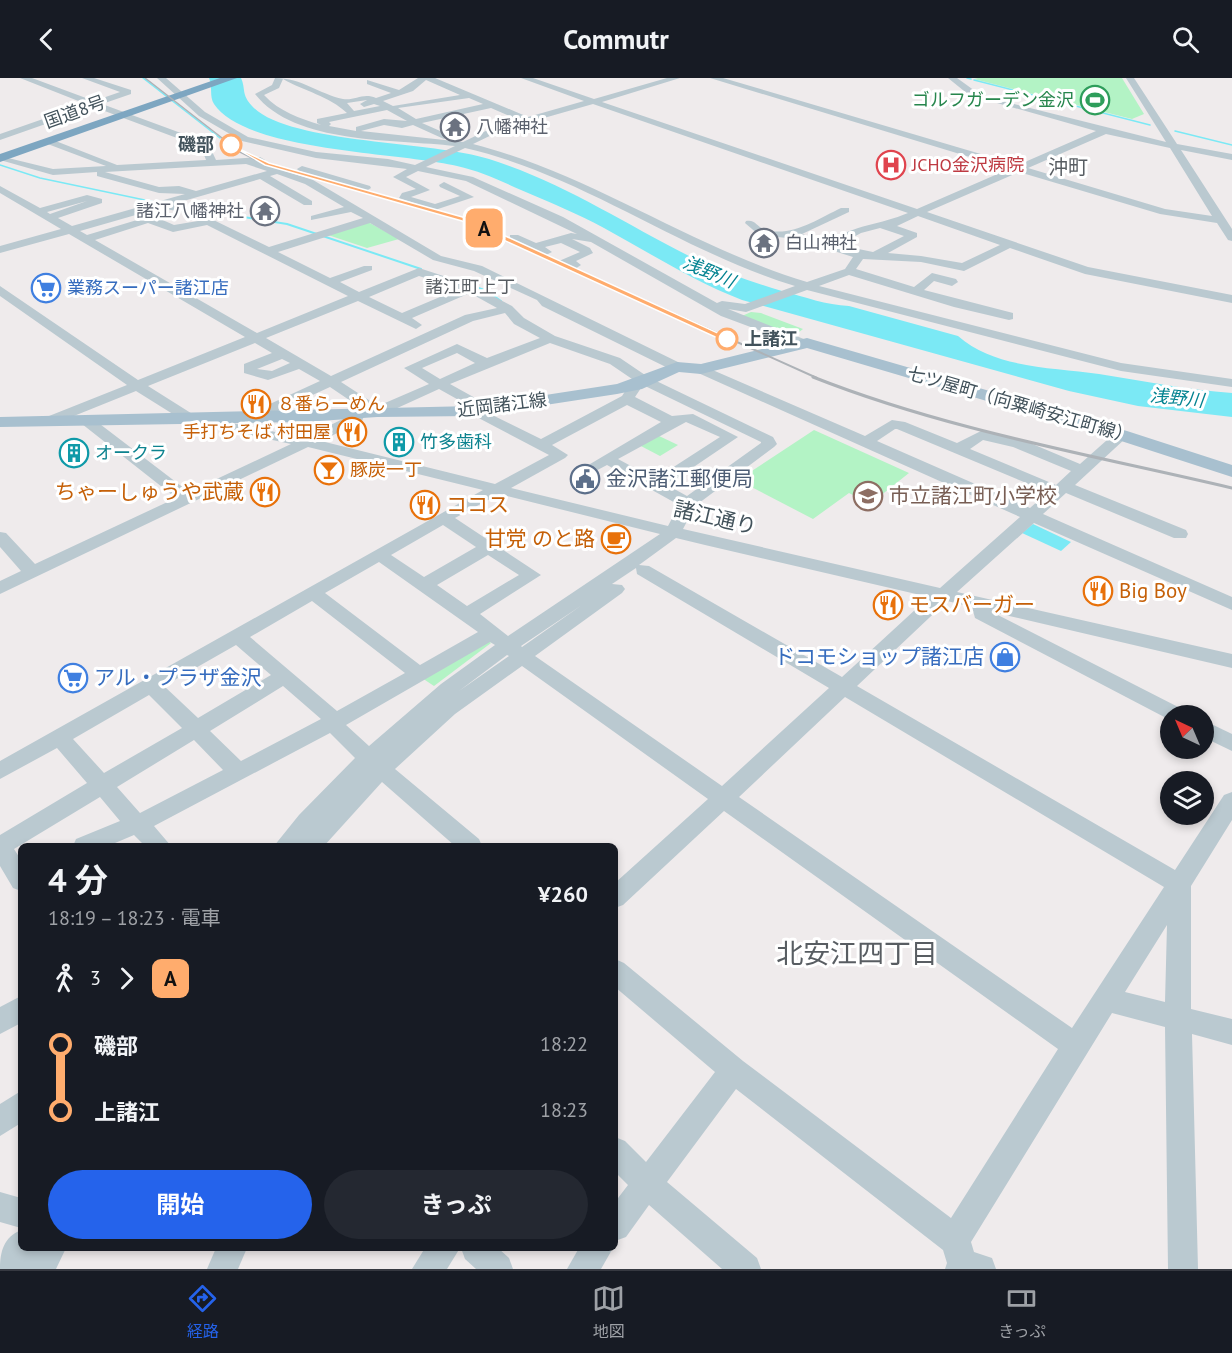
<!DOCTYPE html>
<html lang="ja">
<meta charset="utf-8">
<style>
body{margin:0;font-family:"PT Sans","Noto Sans JP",sans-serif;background:#242831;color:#f1f3f6;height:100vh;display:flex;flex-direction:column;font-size:22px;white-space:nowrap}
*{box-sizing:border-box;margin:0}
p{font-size:20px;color:#9ea1a6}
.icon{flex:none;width:33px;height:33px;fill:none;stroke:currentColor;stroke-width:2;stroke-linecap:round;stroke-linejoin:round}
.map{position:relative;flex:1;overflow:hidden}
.side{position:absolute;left:18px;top:765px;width:600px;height:408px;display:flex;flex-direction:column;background:#171b24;border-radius:9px;box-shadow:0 3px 9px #0003}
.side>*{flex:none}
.badge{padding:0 12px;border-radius:9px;font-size:21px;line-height:39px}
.needle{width:39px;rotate:316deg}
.tools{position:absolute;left:1160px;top:627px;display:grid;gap:12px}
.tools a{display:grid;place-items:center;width:54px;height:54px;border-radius:50%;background:#171b24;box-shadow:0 3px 9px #0003;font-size:30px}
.map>.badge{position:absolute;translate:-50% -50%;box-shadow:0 0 0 3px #fff}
.legs{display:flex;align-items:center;gap:9px;height:66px;padding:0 30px;font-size:20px}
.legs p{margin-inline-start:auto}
.overview{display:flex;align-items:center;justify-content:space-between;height:102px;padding:0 30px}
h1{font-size:33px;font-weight:700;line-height:45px}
.button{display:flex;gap:12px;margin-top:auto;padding:12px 30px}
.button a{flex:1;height:69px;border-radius:36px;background:#2563eb;color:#fff;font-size:24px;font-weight:700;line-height:69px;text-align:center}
.button a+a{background:#242831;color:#f1f3f6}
ul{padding:0 30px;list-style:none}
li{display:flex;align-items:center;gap:21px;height:66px;font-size:22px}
li i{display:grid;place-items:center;width:9px;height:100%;margin:0 8px;background:currentColor}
li i::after{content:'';width:15px;height:15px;margin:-8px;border:4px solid;border-radius:50%;background:#171b24}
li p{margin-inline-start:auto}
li:first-child i{background:linear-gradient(#0000 50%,currentColor 0)}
li:last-child i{background:linear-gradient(currentColor 50%,#0000 0)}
header{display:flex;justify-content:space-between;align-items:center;height:78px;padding:0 30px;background:#171b24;font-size:27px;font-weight:700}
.tab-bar{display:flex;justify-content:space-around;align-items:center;height:84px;border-top:2px solid #363941;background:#171b24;font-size:16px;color:#9ea1a6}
.tab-bar a{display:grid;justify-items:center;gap:3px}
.tab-bar .current{color:#2563eb}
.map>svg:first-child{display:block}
</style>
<header><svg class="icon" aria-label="back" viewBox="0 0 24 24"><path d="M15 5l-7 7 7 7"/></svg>Commutr<svg class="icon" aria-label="search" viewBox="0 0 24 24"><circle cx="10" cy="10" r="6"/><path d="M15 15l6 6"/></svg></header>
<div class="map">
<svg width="1232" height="1191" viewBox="0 0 1232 1191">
<rect width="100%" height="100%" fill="#efebec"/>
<g fill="#b3f3c5">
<path d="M978 0H1122L1144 36 1132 41 974 1Z"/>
<path d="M368 144 399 161 367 170 325 156Z"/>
<path d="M751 234 761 235 803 251 794 258 742 238Z"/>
<path d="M814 352 909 395 870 426 849 415 813 441 738 402Z"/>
<path d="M657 357 678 367 660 378 639 367Z"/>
<path d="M482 558 491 565 434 608 416 596Z"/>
</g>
<g fill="#7be9f5">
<path d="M209 0H241C246 11 241 16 252 28 287 66 434 63 489 81 565 105 623 145 693 180 722 194 752 204 782 213 805 219 826 227 849 228L958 258C996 291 1052 289 1099 296 1144 303 1187 312 1232 315V339L1138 328 1069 313 742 222C693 203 650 175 604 150 578 136 549 124 521 112 501 103 480 93 457 88 401 74 246 74 214 26 209 18 213 9 209 0Z"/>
<path d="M1033 446 1071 464 1061 473 1022 455Z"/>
</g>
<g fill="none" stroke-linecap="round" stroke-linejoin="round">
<g stroke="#7be9f5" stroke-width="1.5">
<path d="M143 0 220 60"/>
<path d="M967 0 971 1"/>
<path d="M974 2 1150 47"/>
<path d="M1175 53 1232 67"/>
<path d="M0 87 40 100 159 125"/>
<path d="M188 130H191"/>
</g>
<g stroke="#7be9f5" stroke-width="2">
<path d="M188 130 287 146 421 191"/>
<path d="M473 208 487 213 501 223"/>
</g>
<g fill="#bac9d0" fill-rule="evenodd">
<path d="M20 0H32L94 23 120 14 82 0H94L131 12V16L102 26 208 65 216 82 260 79 265 82 261 85 284 90 285 93 313 102 441 178 482 188 682 286V292H672L542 228 537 222 474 193 433 182 370 145 278 174 330 200 364 188H372V192L340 204 359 214 419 190 474 208 512 228 524 240 555 258 620 280 648 299 773 359 777 366 774 369 695 428 683 451 940 510 1020 439 696 294V288L701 287 865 358 892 342 905 344 957 365 981 353 1023 362 1080 386 1116 354H1126L1128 357 1126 360 1075 407 1186 452 1188 456 1186 460H1174L1066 415 1043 436 1232 519V532L1034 445 957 514 1232 576V590L992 534 1186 633 1189 638H1170V642L975 540 972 529 947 523 857 608 1175 792 1224 717 1232 714V742L1191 808V931L1232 941V967L1192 956 1198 1191H1168L1165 949 1112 935 971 1164 974 1174 992 1180 996 1191H945L947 1185 943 1172 736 1011 667 1104 757 1180 761 1191H722L649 1127 626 1159 615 1163V1124L628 1107 615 1094V1059L625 1063 646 1084 715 994 615 909V881L624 885 743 983 951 1140 1058 971 724 733 623 827 615 830V805L708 721 522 588 455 636 395 691 479 761 482 768H455L382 704 324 768H274L299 737 355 680 330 655 154 748 171 768H145L134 757 108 768H73L76 761 120 743 100 719 14 771 21 782V813L13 810 0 788V757L87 705 57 670 0 701V683L483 412 308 369 0 516V503L21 493 0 469V454L6 455 35 486 176 420 82 346 80 343 82 340H92L189 414 291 366 184 343 136 313 54 346H44L42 343 44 340 127 307 0 218V208L138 302 245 259 69 156 0 175V168L61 151 0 115V108L40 130 87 117 102 121V125L58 140 72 148 185 116 159 115 97 98V94L53 97 0 82V78L53 91 106 88 45 65 43 63 48 60 117 87 206 82 201 69 94 29 0 62V56L86 26ZM246 86 267 93 196 113 179 108 159 109 105 94ZM277 96 305 106 344 129 311 138V142L351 134 363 140 269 169 189 130 173 126 260 101 304 127H312V123L270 98ZM87 123 50 136 47 134ZM160 130 182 134 198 143 174 147 158 140 147 139 87 157 80 153ZM148 145 173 154 207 147 348 218 257 255 95 162ZM419 198 459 211 402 235 369 219ZM470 215 497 230 465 237 331 298 266 260 358 223 416 251 422 247 412 240ZM505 235 514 246 540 260 487 280 457 266 404 290 429 306 378 328 341 304 473 243ZM255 265 272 275 244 286V295L268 302 299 291 320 303 246 337 244 340 246 343H256L330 309 364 332H355L351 337 304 360 194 337 148 308ZM550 265 610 286 635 303 631 304 622 318 541 361 476 329 479 324 477 321 450 306ZM457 275 475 285 440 301 422 290ZM282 281 290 285 272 293 257 291ZM643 307 761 364V365L687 418 667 407 738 359 693 336 672 338 635 319ZM439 311 464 325 458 333 460 336H471L549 377 495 406 321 363 362 343 366 333 377 338 382 337ZM627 327 661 344 580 392 588 397 607 387 679 427 668 448 511 410 565 380 568 377 552 367ZM686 344 720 359 655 401 618 381ZM895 351H897L1048 414 1030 430 877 363ZM983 362 1013 369 1071 393 1056 407 970 371ZM499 416 660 456 508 558 480 536 541 497 455 440ZM443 447 476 469 424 499 391 477ZM676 460 705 467 929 519 842 599 649 488 639 487ZM488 477 519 497 467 528 437 507ZM379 484 478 554 420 587 325 515ZM636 490 637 496 829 610 722 708 535 578 622 515 625 511 622 507 612 506ZM312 523 405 595 337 633 250 559ZM582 527 522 569 521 568ZM490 564 495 567 441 606 369 668 346 647ZM236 567 271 597 198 640 164 608ZM507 577 509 578 459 613ZM283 608 321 641 241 683 210 653ZM149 617 182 650 104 695 73 661ZM845 619 1164 809 1072 950 739 719ZM194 662 223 692 140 735 117 709ZM1167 847 1165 924 1125 914Z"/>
<path d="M157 0H166L205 34 248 59 316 74 388 81 415 87 455 68C395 61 295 67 255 16L272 7 275 0C302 0 319 16 343 21 355 23 363 14 376 20L391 15 367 6V2L399 12 418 0H435L528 39 584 23 521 0H533L594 21 667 0H680L602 24 917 131 1009 91 710 0H723L1018 87 1096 53 969 17 948 0H957L975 13 1010 25 1166 64 1126 0H1134L1177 66 1232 76V82L1181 72 1232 151V163L1228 162 1217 145 1160 136 1019 94 927 134 1088 189 1232 217V225L1085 196 1010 170 964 193 921 184 863 181 856 191 914 209 932 195 956 201 958 204 952 208 934 203 924 212 1013 235V241L1009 242 954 229 849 197 819 208 1121 285 1232 301V309L1121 293 807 212 746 234 728 231 814 265 812 268H802L721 238 591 164 572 161 590 170 593 175 576 183 581 187 575 191 559 183 580 174 561 165 545 169 552 174 546 177 510 161V157H518L536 165 571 155 577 156 466 103 418 93 406 99 430 112 411 119 435 126 460 118 440 109 439 107 444 104 474 119 435 132 399 120 402 115 416 111 393 99 407 91 316 80 242 63 199 38ZM283 1C304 13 329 18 347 35L317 41V45L321 47C299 40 280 34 264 17L279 10ZM426 2 460 17 393 28 383 23 413 13ZM469 20 483 26 416 41 398 30ZM367 22 360 26 364 29 374 26 380 28 354 33 347 25ZM593 26 908 135C880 147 856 146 828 164L802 156 849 134V130H841C818 141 792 159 766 152 757 150 756 141 746 143L745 145 759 157 796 161 853 179 845 191 807 204C691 169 591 96 473 66L502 52ZM491 30 519 42 496 48 463 64 361 53 384 47 402 50 413 47 444 61 447 60V56L422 45ZM387 32 407 43 384 41 356 49V53L329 48 331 46 329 44ZM1106 56 1170 70 1212 138 1165 131 1028 90ZM465 70C583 97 680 173 795 208L745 226 722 223 717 225 563 139 473 99 426 89ZM918 138 1000 167 962 185 921 178 888 175 917 159V155L897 148ZM880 150 904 158 873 174 839 167 861 155Z"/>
<path d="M302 88 370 108 371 110 366 113 299 93 297 91Z"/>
<path d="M1203 642 1232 656V673L1203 659Z"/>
<path d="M21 918V945L0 956V929Z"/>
<path d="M21 1013V1045L0 1058V1026Z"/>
<path d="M0 1114 21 1120V1150L0 1144Z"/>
<path d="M21 1152V1170H66L56 1191H0C0 1173 4 1159 21 1152Z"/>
<path d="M216 1170H247L238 1191H207Z"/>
<path d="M425 1170H460L447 1191H412Z"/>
<path d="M461 1170H498L509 1180 513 1191H476L465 1181Z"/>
<path d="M579 1170H613L601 1191H567Z"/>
</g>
<path fill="#a8c0cf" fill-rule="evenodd" d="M807 260 1127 353 1232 387V399L1115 361 807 270 701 296 679 294 642 311 617 316 473 338 377 339 305 344 0 349V339L473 328 617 306 677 284 701 286Z"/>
<path fill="#7da6c1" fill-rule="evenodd" d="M220 0H237L0 84V76Z"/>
<path stroke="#adb2b7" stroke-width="1.5" d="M145 0 240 74 256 82 423 130"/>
<path stroke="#adb2b7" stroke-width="2" d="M418 129 470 144 817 300"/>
<path stroke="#adb2b7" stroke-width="3" d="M813 299C947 352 1092 377 1232 410"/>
</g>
<path fill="#ffac6d" stroke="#fff" stroke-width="1.5" d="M229 66 269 85 466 140 731 261 724 263 462 143 265 87Z"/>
<defs>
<g id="stadium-ring" transform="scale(1.5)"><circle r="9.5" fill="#fff" stroke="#2e9e5b" stroke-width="1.5"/><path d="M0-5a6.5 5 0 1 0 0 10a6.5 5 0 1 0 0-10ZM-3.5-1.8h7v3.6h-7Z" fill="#2e9e5b"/></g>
<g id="temple-ring" transform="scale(1.5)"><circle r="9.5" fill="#fff" stroke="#6b7280" stroke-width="1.5"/><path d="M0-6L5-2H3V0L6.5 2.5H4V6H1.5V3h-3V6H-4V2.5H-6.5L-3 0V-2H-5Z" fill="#6b7280"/></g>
<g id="hospital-ring" transform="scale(1.5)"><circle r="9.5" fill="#fff" stroke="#e0444e" stroke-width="1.5"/><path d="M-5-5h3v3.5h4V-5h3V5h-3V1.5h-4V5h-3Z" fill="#e0444e"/></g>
<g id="supermarket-ring" transform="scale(1.5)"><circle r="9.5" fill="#fff" stroke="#3f7fe0" stroke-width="1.5"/><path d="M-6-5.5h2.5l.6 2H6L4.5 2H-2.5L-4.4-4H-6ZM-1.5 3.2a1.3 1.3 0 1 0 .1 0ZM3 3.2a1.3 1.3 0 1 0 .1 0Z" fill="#3f7fe0"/></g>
<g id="restaurant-ring" transform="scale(1.5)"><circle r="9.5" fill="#fff" stroke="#e8710a" stroke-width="1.5"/><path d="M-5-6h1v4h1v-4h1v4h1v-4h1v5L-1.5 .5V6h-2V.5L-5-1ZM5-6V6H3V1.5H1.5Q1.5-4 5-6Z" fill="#e8710a"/></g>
<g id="building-ring" transform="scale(1.5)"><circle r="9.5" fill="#fff" stroke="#0f9aa8" stroke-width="1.5"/><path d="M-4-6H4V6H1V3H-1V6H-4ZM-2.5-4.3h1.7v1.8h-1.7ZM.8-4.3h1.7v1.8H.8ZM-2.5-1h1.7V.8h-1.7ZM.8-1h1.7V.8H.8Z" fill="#0f9aa8"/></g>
<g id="bar-ring" transform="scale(1.5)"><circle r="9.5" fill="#fff" stroke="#e8710a" stroke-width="1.5"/><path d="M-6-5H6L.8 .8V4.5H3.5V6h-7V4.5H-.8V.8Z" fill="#e8710a"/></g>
<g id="civic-ring" transform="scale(1.5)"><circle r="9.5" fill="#fff" stroke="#5c6f8a" stroke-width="1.5"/><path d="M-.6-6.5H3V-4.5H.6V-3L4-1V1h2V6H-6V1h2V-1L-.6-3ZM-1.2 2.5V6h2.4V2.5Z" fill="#5c6f8a"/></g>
<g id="school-ring" transform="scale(1.5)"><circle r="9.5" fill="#fff" stroke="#8d6e63" stroke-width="1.5"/><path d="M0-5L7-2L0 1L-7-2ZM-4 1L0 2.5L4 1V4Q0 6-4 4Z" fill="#8d6e63"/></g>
<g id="cafe-ring" transform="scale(1.5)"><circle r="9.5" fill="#fff" stroke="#e8710a" stroke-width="1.5"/><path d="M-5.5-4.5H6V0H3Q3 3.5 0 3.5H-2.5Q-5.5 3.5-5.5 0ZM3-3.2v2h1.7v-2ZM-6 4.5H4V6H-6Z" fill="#e8710a"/></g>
<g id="shop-ring" transform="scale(1.5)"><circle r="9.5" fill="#fff" stroke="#3f7fe0" stroke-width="1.5"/><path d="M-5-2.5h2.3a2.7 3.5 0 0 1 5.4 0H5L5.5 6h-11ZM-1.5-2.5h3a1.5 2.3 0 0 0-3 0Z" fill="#3f7fe0"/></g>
</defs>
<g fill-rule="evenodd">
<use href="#stadium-ring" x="1095" y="22"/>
<use href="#temple-ring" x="455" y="49"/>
<use href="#hospital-ring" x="891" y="87"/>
<use href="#temple-ring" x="265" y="133"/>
<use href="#temple-ring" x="764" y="165"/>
<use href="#supermarket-ring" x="46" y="210"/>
<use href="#restaurant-ring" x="256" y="326"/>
<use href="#restaurant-ring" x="352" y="354"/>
<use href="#building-ring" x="399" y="364"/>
<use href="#building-ring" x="74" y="375"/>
<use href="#bar-ring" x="329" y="392"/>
<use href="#civic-ring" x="585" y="401"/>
<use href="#restaurant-ring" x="265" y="414"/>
<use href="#school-ring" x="868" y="418"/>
<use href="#restaurant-ring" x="425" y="427"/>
<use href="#cafe-ring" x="616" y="461"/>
<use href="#restaurant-ring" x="1098" y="513"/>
<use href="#restaurant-ring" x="888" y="527"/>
<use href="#shop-ring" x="1005" y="579"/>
<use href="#supermarket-ring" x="73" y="600"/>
</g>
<g fill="#fff" stroke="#ffac6d" stroke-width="3">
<circle cx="231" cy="67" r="10"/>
<circle cx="727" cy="261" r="10"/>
</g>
<g text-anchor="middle" stroke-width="6" stroke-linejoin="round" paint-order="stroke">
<g font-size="18" fill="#27864d" stroke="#fff" text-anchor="end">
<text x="1074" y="28">ゴルフガーデン金沢</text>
</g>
<g font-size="18" fill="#42525b" stroke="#fff">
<text transform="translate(75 34) rotate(-20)" y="6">国道8号</text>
<text transform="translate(502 327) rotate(-7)" y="6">近岡諸江線</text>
<text transform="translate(1020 327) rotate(16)" y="6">七ツ屋町（向粟崎安江町線）</text>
</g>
<g font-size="18" fill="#5b616d" stroke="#fff" text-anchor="start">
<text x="476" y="55">八幡神社</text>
<text x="244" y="139" text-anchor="end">諸江八幡神社</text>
<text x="785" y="171">白山神社</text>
</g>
<g font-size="18" font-weight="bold" fill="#42525b" stroke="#fff" text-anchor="end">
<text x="214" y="73">磯部</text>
<text x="744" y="267" text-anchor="start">上諸江</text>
</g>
<g font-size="18" fill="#be3a42" stroke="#fff" text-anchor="start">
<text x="912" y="93">JCHO金沢病院</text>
</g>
<g font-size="18" font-style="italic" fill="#038391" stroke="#fff">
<text transform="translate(709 194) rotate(23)" y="6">浅野川</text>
<text transform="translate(1177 320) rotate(6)" y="6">浅野川</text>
</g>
<g font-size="18" fill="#585d62" stroke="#fff">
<text x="470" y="215">諸江町上丁</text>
</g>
<g font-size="18" fill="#366cbe" stroke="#fff" text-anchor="start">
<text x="67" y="216">業務スーパー諸江店</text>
</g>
<g font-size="18" fill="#c56008" stroke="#fff" text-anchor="start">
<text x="277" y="332">８番らーめん</text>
<text x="331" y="360" text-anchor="end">手打ちそば 村田屋</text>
<text x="350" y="398">豚炭一丁</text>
</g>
<g font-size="18" fill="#0d838f" stroke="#fff" text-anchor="start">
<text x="420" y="370">竹多歯科</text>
<text x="95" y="381">オークラ</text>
</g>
<g font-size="20" fill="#585d62" stroke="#fff">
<text x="1068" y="96">沖町</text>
</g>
<g font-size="21" fill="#4e5e75" stroke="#fff" text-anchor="start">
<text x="606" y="408">金沢諸江郵便局</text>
</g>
<g font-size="21" fill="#c56008" stroke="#fff" text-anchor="start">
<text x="244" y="421" text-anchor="end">ちゃーしゅうや武蔵</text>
<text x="446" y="434">ココス</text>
<text x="595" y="468" text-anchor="end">甘党 のと路</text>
<text x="1119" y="520">Big Boy</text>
<text x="909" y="534">モスバーガー</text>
</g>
<g font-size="21" fill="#785e54" stroke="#fff" text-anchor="start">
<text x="889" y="425">市立諸江町小学校</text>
</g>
<g font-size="21" fill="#42525b" stroke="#fff">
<text transform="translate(715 440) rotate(13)" y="7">諸江通り</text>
</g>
<g font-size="21" fill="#366cbe" stroke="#fff" text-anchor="end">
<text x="984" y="586">ドコモショップ諸江店</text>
<text x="94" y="607" text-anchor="start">アル・プラザ金沢</text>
</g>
<g font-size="27" fill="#585d62" stroke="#fff">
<text x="857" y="885">北安江四丁目</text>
</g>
</g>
</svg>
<div class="tools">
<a><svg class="needle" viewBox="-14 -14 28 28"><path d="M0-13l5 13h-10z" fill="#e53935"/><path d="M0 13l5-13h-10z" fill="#9ea1a6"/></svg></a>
<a><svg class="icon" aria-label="layers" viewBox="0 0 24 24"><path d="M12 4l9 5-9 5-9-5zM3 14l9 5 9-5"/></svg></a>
</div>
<b class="badge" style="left:484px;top:150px;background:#ffac6d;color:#111">A</b>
<section class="side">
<div class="overview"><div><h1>4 分</h1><p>18:19 – 18:23 · 電車</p></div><b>¥260</b></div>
<div class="legs"><svg class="icon" aria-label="walk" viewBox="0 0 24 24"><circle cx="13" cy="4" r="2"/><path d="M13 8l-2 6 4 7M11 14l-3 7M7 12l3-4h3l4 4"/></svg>3<svg class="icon" aria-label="forward" viewBox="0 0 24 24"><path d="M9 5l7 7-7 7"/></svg><b class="badge" style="background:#ffac6d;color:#111">A</b></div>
<ul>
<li><i style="color:#ffac6d"></i><b>磯部</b><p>18:22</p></li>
<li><i style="color:#ffac6d"></i><b>上諸江</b><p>18:23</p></li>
</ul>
<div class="button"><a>開始</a><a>きっぷ</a></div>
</section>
</div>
<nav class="tab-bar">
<a class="current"><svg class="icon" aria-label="directions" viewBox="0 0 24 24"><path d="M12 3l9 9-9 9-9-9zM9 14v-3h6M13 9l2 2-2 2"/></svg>経路</a>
<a><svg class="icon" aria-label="map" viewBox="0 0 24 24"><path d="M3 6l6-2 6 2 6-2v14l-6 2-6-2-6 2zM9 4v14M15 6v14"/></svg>地図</a>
<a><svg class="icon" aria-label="tickets" viewBox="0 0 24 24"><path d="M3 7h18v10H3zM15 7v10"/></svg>きっぷ</a>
</nav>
